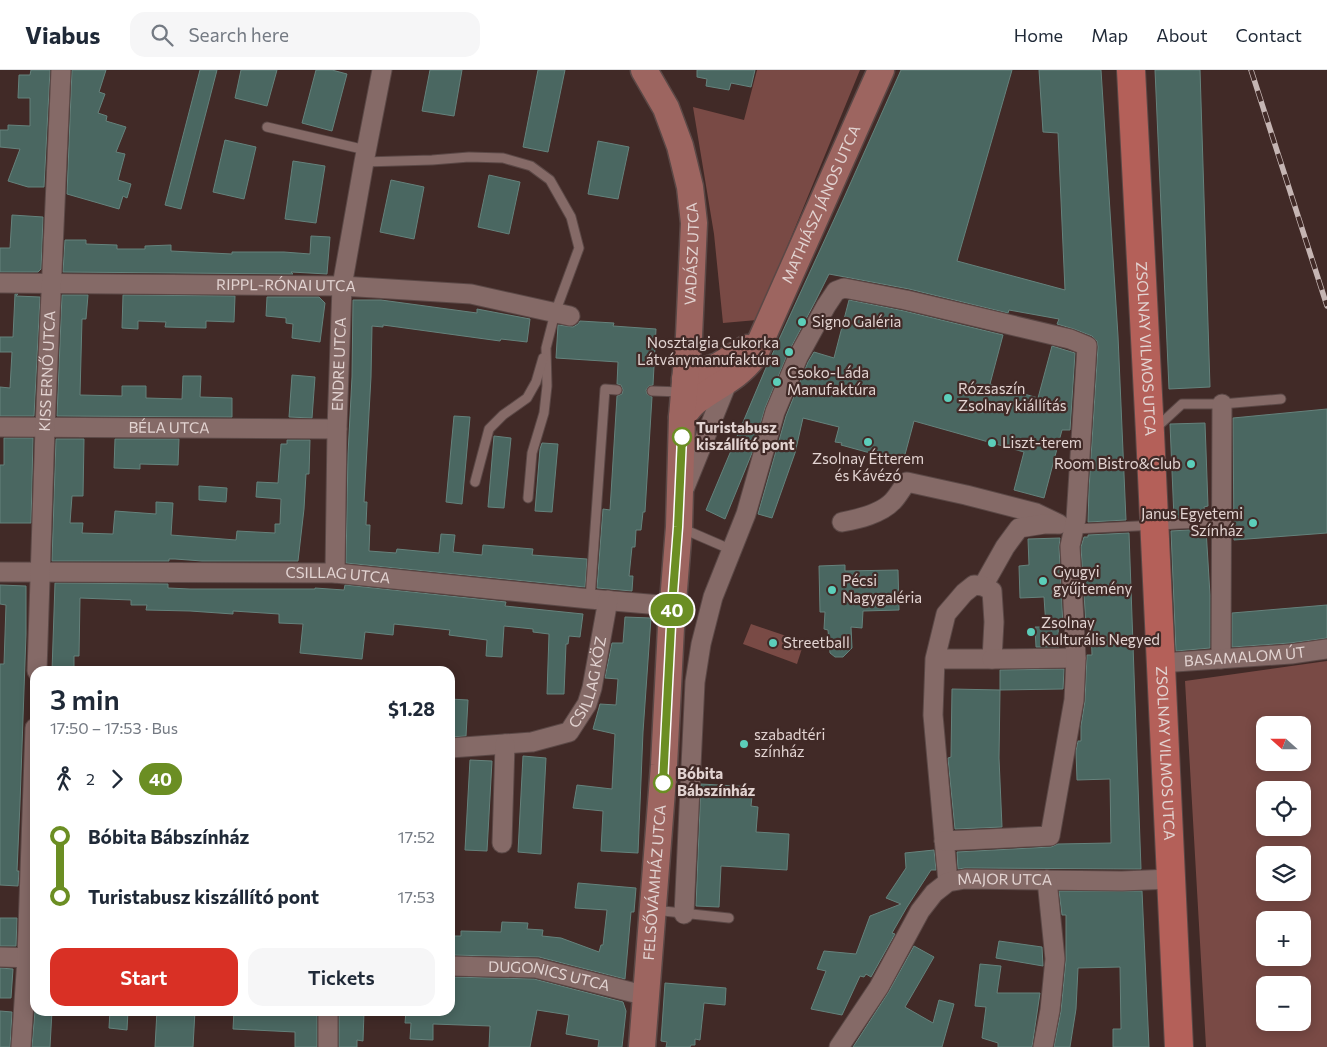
<!DOCTYPE html>
<meta charset="utf-8">
<style>
body{margin:0;font-family:Commissioner,sans-serif;background:#f6f6f7;color:#1f2937;height:100vh;display:flex;flex-direction:column;font-size:19px;white-space:nowrap}
*{box-sizing:border-box;margin:0}
p{font-size:16px;color:#747a83}
.icon{flex:none;width:28px;height:28px;fill:none;stroke:currentColor;stroke-width:2;stroke-linecap:round;stroke-linejoin:round}
.map{position:relative;flex:1;overflow:hidden}
.side{position:absolute;left:30px;top:596px;width:425px;height:350px;display:flex;flex-direction:column;background:#fff;border-radius:15px;box-shadow:0 2px 12px #0003}
.side>*{flex:none}
.badge{padding:0 10px;border-radius:16px;font-size:18px;line-height:32px}
.needle{width:32px;rotate:291deg}
.buttons{position:absolute;left:1256px;top:646px;display:grid;gap:10px}
.buttons a{display:grid;place-items:center;width:55px;height:55px;border-radius:10px;background:#fff;box-shadow:0 2px 12px #0003;font-size:25px}
.map>.badge{position:absolute;translate:-50% -50%;box-shadow:0 0 0 2px #fff}
.legs{display:flex;align-items:center;gap:8px;height:55px;padding:0 20px;font-size:16px}
.legs p{margin-inline-start:auto}
.overview{display:flex;align-items:center;justify-content:space-between;height:85px;padding:0 20px}
h1{font-size:28px;font-weight:600;line-height:38px}
.action{display:flex;gap:10px;margin-top:auto;padding:10px 20px}
.action a{flex:1;height:58px;border-radius:15px;background:#d93025;color:#fff;font-size:20px;font-weight:600;line-height:58px;text-align:center}
.action a+a{background:#f6f6f7;color:#1f2937}
ul{padding:0 20px;list-style:none}
li{display:flex;align-items:center;gap:18px;height:60px;font-size:19px}
li i{display:grid;place-items:center;width:8px;height:100%;margin:0 6px;background:currentColor}
li i::after{content:'';width:12px;height:12px;margin:-6px;border:4px solid;border-radius:50%;background:#fff}
li p{margin-inline-start:auto}
li:first-child i{background:linear-gradient(#0000 50%,currentColor 0)}
li:last-child i{background:linear-gradient(currentColor 50%,#0000 0)}
header{display:flex;align-items:center;gap:30px;box-sizing:border-box;height:70px;padding:0 25px;background:#fff;border-bottom:1px solid #e0e1e3}
header strong{font-size:24px}
nav{display:flex;gap:28px;margin-inline-start:auto;font-size:18px}
.search{width:350px;height:45px;background:#f6f6f7;display:flex;align-items:center;gap:12px;box-sizing:border-box;padding:0 18px;border-radius:15px;color:#747a83;font-size:19px}
.map>svg:first-child{display:block}
</style>
<header>
<strong>Viabus</strong>
<div class="search"><svg class="icon" aria-label="search" viewBox="0 0 24 24"><circle cx="10" cy="10" r="6"/><path d="M15 15l6 6"/></svg>Search here</div>
<nav><a>Home</a><a>Map</a><a>About</a><a>Contact</a></nav>
</header>
<div class="map">
<svg width="1327" height="977" viewBox="0 0 1327 977">
<rect width="100%" height="100%" fill="#412a27"/>
<g fill="#794a45" fill-rule="evenodd">
<path d="M757 0H860L757 250 723 253 714 164 693 37 744 50Z"/>
<path d="M751 554 804 572 797 594 743 574Z"/>
<path d="M1327 591V977H1206L1185 611ZM1265 655H1302V692H1265ZM1265 720H1302V758H1265ZM1265 785H1302V822H1265ZM1265 850H1302V888H1265ZM1265 915H1302V952H1265Z"/>
</g>
<g fill="#4a6761" stroke="#65827c">
<path d="M31 0H50L44 117H28L8 111 20 79 0 77V60H8V55L30 56V28H18L19 5H30Z"/>
<path d="M72 0H106L99 22 105 24 98 43 107 46 106 51 126 57 116 82 125 84 118 110 131 114 127 128 123 126 119 139 67 124Z"/>
<path d="M200 0H217L181 139 165 135Z"/>
<path d="M241 0H277L267 36 235 28Z"/>
<path d="M316 0H332L347 4 332 61 302 53Z"/>
<path d="M430 0H462L454 46 422 41Z"/>
<path d="M538 0H565L548 82 523 77Z"/>
<path d="M697 0H755L751 17 731 13 729 20 706 16 707 9 697 7Z"/>
<path d="M901 0H1012L957 191 1065 220 1058 63 1043 62 1039 0H1101L1118 266 1126 450 1088 452 1089 419 1098 277 1097 271 1092 266 1074 259 1057 254 1059 249 1009 240 1008 243 909 219 829 204 815 232 788 283 765 338 752 383 725 449 706 440 765 300 843 130Z"/>
<path d="M1155 0H1200L1210 317 1169 319Z"/>
<path d="M225 70 256 77 244 129 213 122Z"/>
<path d="M598 71 629 77 618 129 588 124Z"/>
<path d="M293 91 325 96 316 153 285 149Z"/>
<path d="M489 105 520 112 509 164 478 157Z"/>
<path d="M391 110 424 117 414 169 380 162Z"/>
<path d="M12 145 43 147 41 199 38 202H0V178H10Z"/>
<path d="M311 166 330 167 327 204 291 202 293 204 63 202 65 170H86V174L117 175V179H145V176L171 175V181L232 184V182H284L310 184Z"/>
<path d="M15 224H18L16 226 40 227 34 346H0V317L10 318 12 282H0V267H13Z"/>
<path d="M62 225H88L86 249H82L80 325 122 326V316H146V328L182 329 183 306H201L200 327 232 328V347L57 346Z"/>
<path d="M123 225 235 226 234 252 206 251V258L165 257 166 252 138 251V259L122 258Z"/>
<path d="M267 227H319L325 233 320 272 292 268 293 254 286 253V248L266 246Z"/>
<path d="M353 230H381L477 243V239L530 249 527 272 501 269 500 271 383 255V257L372 256 371 307 364 432H367L366 455H370L369 481 396 483 397 479 439 483 441 464 455 465 453 482 482 485 483 475 533 479 532 485 587 489 585 517 346 493 348 384 352 307Z"/>
<path d="M849 230 904 241 1003 265 990 314 1038 328 1052 276 1075 283 1070 360H1062L1044 428 1014 420 1024 382 914 351 903 392 841 375 842 373 835 372 839 357 803 348 795 383 772 448 758 444 786 346 808 292 814 282 834 288Z"/>
<path d="M580 251 614 253 613 256 656 259 653 315 649 316 646 320 647 324 652 327 645 442H643L641 460H636L635 477H632L629 506H633L632 521 597 518 603 439 610 440 617 326 622 324 623 320 621 315 617 314 618 292 556 288 558 255 573 257 578 254Z"/>
<path d="M292 305 315 307 312 348 289 347Z"/>
<path d="M1327 339V463L1234 470 1233 348Z"/>
<path d="M454 346 470 347 462 434 446 432Z"/>
<path d="M1205 353 1208 436 1204 437 1205 446 1174 448 1170 354Z"/>
<path d="M494 366 511 368 504 438 488 437Z"/>
<path d="M4 368H33L31 453H0V395H4Z"/>
<path d="M56 369H84L83 426H72L70 453H83L82 463 113 464 115 441 156 444V432L173 433 171 465 236 470 237 461 275 463V454H280L281 429 256 427 257 412 278 413 281 374H287V370H310L309 404H306L304 439 298 491H202L175 489H169V491H52Z"/>
<path d="M115 369H179L178 395 140 394V399L114 398Z"/>
<path d="M542 373 558 374 552 442 535 441 540 379Z"/>
<path d="M199 416 227 418 226 432 199 430Z"/>
<path d="M1206 459 1210 525V578L1176 581 1171 461Z"/>
<path d="M1129 463 1141 799 965 798 958 799 957 782 1051 777 1058 774 1111 773 1110 709 1077 710 1076 681 1078 671H1081V656L1085 631 1087 585H1092L1091 555H1086L1081 477 1084 467H1088V465Z"/>
<path d="M1060 468 1059 477 1063 557H1058L1059 577H1036L1035 557H1046L1044 527 1020 528 1019 496 1029 495 1028 469Z"/>
<path d="M845 495V501L898 500 899 540 863 541 862 558 851 557 852 578 843 587H835L830 583 828 560 824 559 825 542H820L819 496Z"/>
<path d="M55 513 168 514V518L190 519H315V518L344 520 345 515 506 532 505 536 583 544 580 567 569 566 568 574H566L564 624H547L549 564 533 562V559L504 556 502 587 486 586 487 570 449 565 450 560 394 554 393 565 365 562 362 589 300 583 303 554 279 553V544L233 541V544L190 541 146 540 147 535H131V530L80 528 79 586H74V601H52Z"/>
<path d="M0 515 26 516V564L20 733 17 801H19L18 816 0 815V594H4L6 535 0 534Z"/>
<path d="M1327 535V568L1290 573 1232 577V543Z"/>
<path d="M625 547 651 548 643 662 638 783 601 781 603 741 573 738 577 715 612 719 615 664 593 659 600 634 616 635 618 609 605 608 612 573H623Z"/>
<path d="M1064 599 1063 619 1000 620V600Z"/>
<path d="M952 619 1000 620 999 688 1002 757 955 759 948 688 951 687Z"/>
<path d="M450 629 468 630 466 666 450 667Z"/>
<path d="M523 686 546 688 541 784 518 782Z"/>
<path d="M470 690 492 691 487 781 465 780Z"/>
<path d="M701 714 753 717 751 736 758 737 756 762 789 764 787 800 721 796 719 837 696 836Z"/>
<path d="M934 780 936 800H931L907 837 892 863 895 864 871 907 866 904 864 907 860 906 842 945 811 939 826 901 817 899 824 881 856 884 870 846 901 834 886 828 906 798 905 783Z"/>
<path d="M578 813 636 818 634 842H631L625 909 539 887 450 885V866H461V861L501 862 502 852 528 853 527 859 543 860 542 866 561 868 599 882 601 875H603L607 840 575 838Z"/>
<path d="M1059 821H1142L1149 977H1113V959H1121L1120 897 1078 898 1076 939 1070 977H1054L1061 941 1066 890V845H1062Z"/>
<path d="M0 848H17L16 876H0Z"/>
<path d="M999 871 1042 877 1043 896 996 888Z"/>
<path d="M914 876 934 887 905 937 933 953 939 930 954 934 942 977H853L888 923Z"/>
<path d="M980 894 1001 896 997 923H1040L1032 977H998V973L982 968 986 937 975 936Z"/>
<path d="M0 898 13 899 11 928H0Z"/>
<path d="M450 907 534 909 623 932 626 941 622 977H598L599 970 566 964 569 945 537 940 530 977H489L490 956 433 954V970L410 969 411 953H405L406 941H450Z"/>
<path d="M665 913 726 918 725 935 704 933 700 970 695 969V975H691L690 977H666L667 972 661 971Z"/>
<path d="M0 941 12 942 10 977H0Z"/>
<path d="M35 941H52L50 977H32Z"/>
<path d="M110 941H128L127 960 109 958Z"/>
<path d="M157 941H195L193 977H155Z"/>
<path d="M234 941H289V944L317 945V977H295V962L233 959Z"/>
<path d="M339 941 364 942 363 971 357 970V977H339Z"/>
</g>
<g fill="none" stroke-linecap="round" stroke-linejoin="round">
<g stroke="#5b4846" stroke-width="11">
<g id="lane">
<path d="M267 57 366 80"/>
<path d="M364 92 432 90 469 87 503 88 531 96 550 110 571 147 579 178 555 243 546 278 547 316 544 343 532 383 528 428"/>
<path d="M652 321 682 322"/>
<path d="M1156 358 1182 334H1222L1281 329"/>
<path d="M475 412 489 359 503 345 527 328 536 312 543 288"/>
<path d="M681 458 732 480"/>
<path d="M1074 459 1221 452"/>
<path d="M590 529 605 319 617 320"/>
<path d="M654 840 729 848"/>
</g>
</g>
<g stroke="#5b4846" stroke-width="21">
<g id="street">
<path id="s1" d="M0 213 342 216 471 224 570 246"/>
<path id="s2" d="M0 357 337 359"/>
<path d="M685 417 728 311"/>
<path d="M842 452C858 449 881 444 893 431 898 426 902 418 907 412L966 425 1036 443 1059 454"/>
<path id="s3" d="M0 502 335 503 590 529 672 536"/>
<path id="s4" d="M335 503 337 359 342 216 364 92 382 0"/>
<path d="M983 516 1005 477 1019 458 1044 454H1057"/>
<path d="M935 589H992L994 552 992 521 983 516 974 515 964 523 946 544 935 589 933 645 948 812"/>
<path d="M992 589 1076 588"/>
<path d="M1221 589 1222 334"/>
<path id="s5" d="M1161 593 1291 584 1327 579"/>
<path id="s6" d="M37 601 45 358 61 0"/>
<path id="s7" d="M450 678 532 672 569 662 587 634 592 618 608 530"/>
<path d="M502 773 505 674"/>
<path d="M684 844 695 612 701 574 713 527 746 444 775 342 798 287 826 236 836 221 844 218 906 230 1070 269 1087 276 1076 449 1070 476 1076 588 1074 630 1050 766 944 771"/>
<path d="M0 887 35 888"/>
<path id="s8" d="M450 896 536 898 647 926"/>
<path d="M21 977 27 888 35 658"/>
<path d="M328 977V941"/>
<path id="s9" d="M839 977 879 917 920 841 934 823 948 812 965 809 1122 811 1171 809"/>
<path d="M1043 977 1050 940 1055 889 1047 810"/>
</g>
</g>
<g stroke="#5b4846" stroke-width="29">
<g id="secondary">
<path d="M685 309 703 301 718 296 747 278"/>
<path id="s10" d="M682 347C686 342 690 336 695 332 716 316 738 308 754 286L881 0"/>
<path id="s11" d="M642 977 664 695 671 557 679 457 682 347 689 266 694 153 690 117 680 76 666 38 644 0"/>
</g>
</g>
<g stroke="#5b4846" stroke-width="30">
<g id="primary">
<path id="s12" d="M1131 0 1150 363 1179 977"/>
</g>
</g>
<use href="#lane" stroke="#856a67" stroke-width="9"/>
<use href="#street" stroke="#856a67" stroke-width="19"/>
<use href="#secondary" stroke="#9d6560" stroke-width="26"/>
<use href="#primary" stroke="#b46059" stroke-width="28"/>
<g stroke="#c5b5b3" stroke-width="5.5">
<path id="rail" d="M1251 0 1327 236"/>
</g>
<use href="#rail" stroke="#412a27" stroke-width="4" stroke-dasharray="11" stroke-linecap="butt"/>
</g>
<g fill="none" stroke-linecap="round" stroke-linejoin="round">
<g stroke="#fff" stroke-width="11">
<path id="line-1" d="M663 713 672 536 678 457 682 367"/>
</g>
<use href="#line-1" stroke="#6b8e23" stroke-width="8"/>
</g>
<g fill="#5cceba" stroke="#412a27" stroke-width="2">
<circle cx="802" cy="252" r="5"/>
<circle cx="789" cy="282" r="5"/>
<circle cx="777" cy="312" r="5"/>
<circle cx="948" cy="328" r="5"/>
<circle cx="868" cy="372" r="5"/>
<circle cx="992" cy="373" r="5"/>
<circle cx="1191" cy="394" r="5"/>
<circle cx="1253" cy="453" r="5"/>
<circle cx="1043" cy="511" r="5"/>
<circle cx="832" cy="520" r="5"/>
<circle cx="1031" cy="562" r="5"/>
<circle cx="773" cy="573" r="5"/>
<circle cx="744" cy="674" r="5"/>
</g>
<g fill="#fff" stroke="#6b8e23" stroke-width="2.5">
<circle cx="682" cy="367" r="9"/>
<circle cx="663" cy="713" r="9"/>
</g>
<g text-anchor="middle" stroke-width="4.5" stroke-linejoin="round" paint-order="stroke">
<g font-size="15" fill="#e2d3d1" stroke="#412a27">
<text dy="5" stroke="none"><textPath href="#s10" startOffset="261">MATHIÁSZ JÁNOS UTCA</textPath></text>
<text dy="5" stroke="none"><textPath href="#s11" startOffset="795">VADÁSZ UTCA</textPath></text>
<text dy="5" stroke="none"><textPath href="#s1" startOffset="286">RIPPL-RÓNAI UTCA</textPath></text>
<text dy="5" stroke="none"><textPath href="#s12" startOffset="279">ZSOLNAY VILMOS UTCA</textPath></text>
<text dy="5" stroke="none"><textPath href="#s4" startOffset="209">ENDRE UTCA</textPath></text>
<text dy="5" stroke="none"><textPath href="#s6" startOffset="300">KISS ERNŐ UTCA</textPath></text>
<text dy="5" stroke="none"><textPath href="#s2" startOffset="169">BÉLA UTCA</textPath></text>
<text dy="5" stroke="none"><textPath href="#s3" startOffset="338">CSILLAG UTCA</textPath></text>
<text dy="5" stroke="none"><textPath href="#s5" startOffset="84">BASAMALOM ÚT</textPath></text>
<text dy="5" stroke="none"><textPath href="#s7" startOffset="175">CSILLAG KÖZ</textPath></text>
<text dy="5" stroke="none"><textPath href="#s12" startOffset="684">ZSOLNAY VILMOS UTCA</textPath></text>
<text dy="5" stroke="none"><textPath href="#s9" startOffset="256">MAJOR UTCA</textPath></text>
<text dy="5" stroke="none"><textPath href="#s11" startOffset="165">FELSŐVÁMHÁZ UTCA</textPath></text>
<text dy="5" stroke="none"><textPath href="#s8" startOffset="100">DUGONICS UTCA</textPath></text>
</g>
<g font-size="15" fill="#e2d3d1" stroke="#412a27" text-anchor="start">
<text x="812" y="257">Signo Galéria</text>
<text x="779" y="278" text-anchor="end">Nosztalgia Cukorka<tspan x="779" dy="17">Látványmanufaktúra</tspan></text>
<text x="787" y="308">Csoko-Láda<tspan x="787" dy="17">Manufaktúra</tspan></text>
<text x="958" y="324">Rózsaszín<tspan x="958" dy="17">Zsolnay kiállítás</tspan></text>
<text x="1002" y="378">Liszt-terem</text>
<text x="868" y="394" text-anchor="middle">Zsolnay Étterem<tspan x="868" dy="17">és Kávézó</tspan></text>
<text x="1181" y="399" text-anchor="end">Room Bistro&amp;Club</text>
<text x="1243" y="449" text-anchor="end">Janus Egyetemi<tspan x="1243" dy="17">Színház</tspan></text>
<text x="1053" y="507">Gyugyi<tspan x="1053" dy="17">gyűjtemény</tspan></text>
<text x="842" y="516">Pécsi<tspan x="842" dy="17">Nagygaléria</tspan></text>
<text x="1041" y="558">Zsolnay<tspan x="1041" dy="17">Kulturális Negyed</tspan></text>
<text x="783" y="578">Streetball</text>
<text x="754" y="670">szabadtéri<tspan x="754" dy="17">színház</tspan></text>
</g>
<g font-size="15" font-weight="bold" fill="#e2d3d1" stroke="#412a27" text-anchor="start">
<text x="696" y="363">Turistabusz<tspan x="696" dy="17">kiszállító pont</tspan></text>
<text x="677" y="709">Bóbita<tspan x="677" dy="17">Bábszínház</tspan></text>
</g>
</g>
</svg>
<div class="buttons">
<a><svg class="needle" viewBox="-14 -14 28 28"><path d="M0-13l5 13h-10z" fill="#e53935"/><path d="M0 13l5-13h-10z" fill="#747a83"/></svg></a>
<a><svg class="icon" aria-label="locate" viewBox="0 0 24 24"><circle cx="12" cy="12" r="6"/><path d="M12 2v4M12 18v4M2 12h4M18 12h4"/></svg></a>
<a><svg class="icon" aria-label="layers" viewBox="0 0 24 24"><path d="M12 4l9 5-9 5-9-5zM3 14l9 5 9-5"/></svg></a>
<a>+</a>
<a>−</a>
</div>
<b class="badge" style="left:672px;top:540px;background:#6b8e23;color:#fff">40</b>
<section class="side">
<div class="overview"><div><h1>3 min</h1><p>17:50 – 17:53 · Bus</p></div><b>$1.28</b></div>
<div class="legs"><svg class="icon" aria-label="walk" viewBox="0 0 24 24"><circle cx="13" cy="4" r="2"/><path d="M13 8l-2 6 4 7M11 14l-3 7M7 12l3-4h3l4 4"/></svg>2<svg class="icon" aria-label="forward" viewBox="0 0 24 24"><path d="M9 5l7 7-7 7"/></svg><b class="badge" style="background:#6b8e23;color:#fff">40</b></div>
<ul>
<li><i style="color:#6b8e23"></i><b>Bóbita Bábszínház</b><p>17:52</p></li>
<li><i style="color:#6b8e23"></i><b>Turistabusz kiszállító pont</b><p>17:53</p></li>
</ul>
<div class="action"><a>Start</a><a>Tickets</a></div>
</section>
</div>
